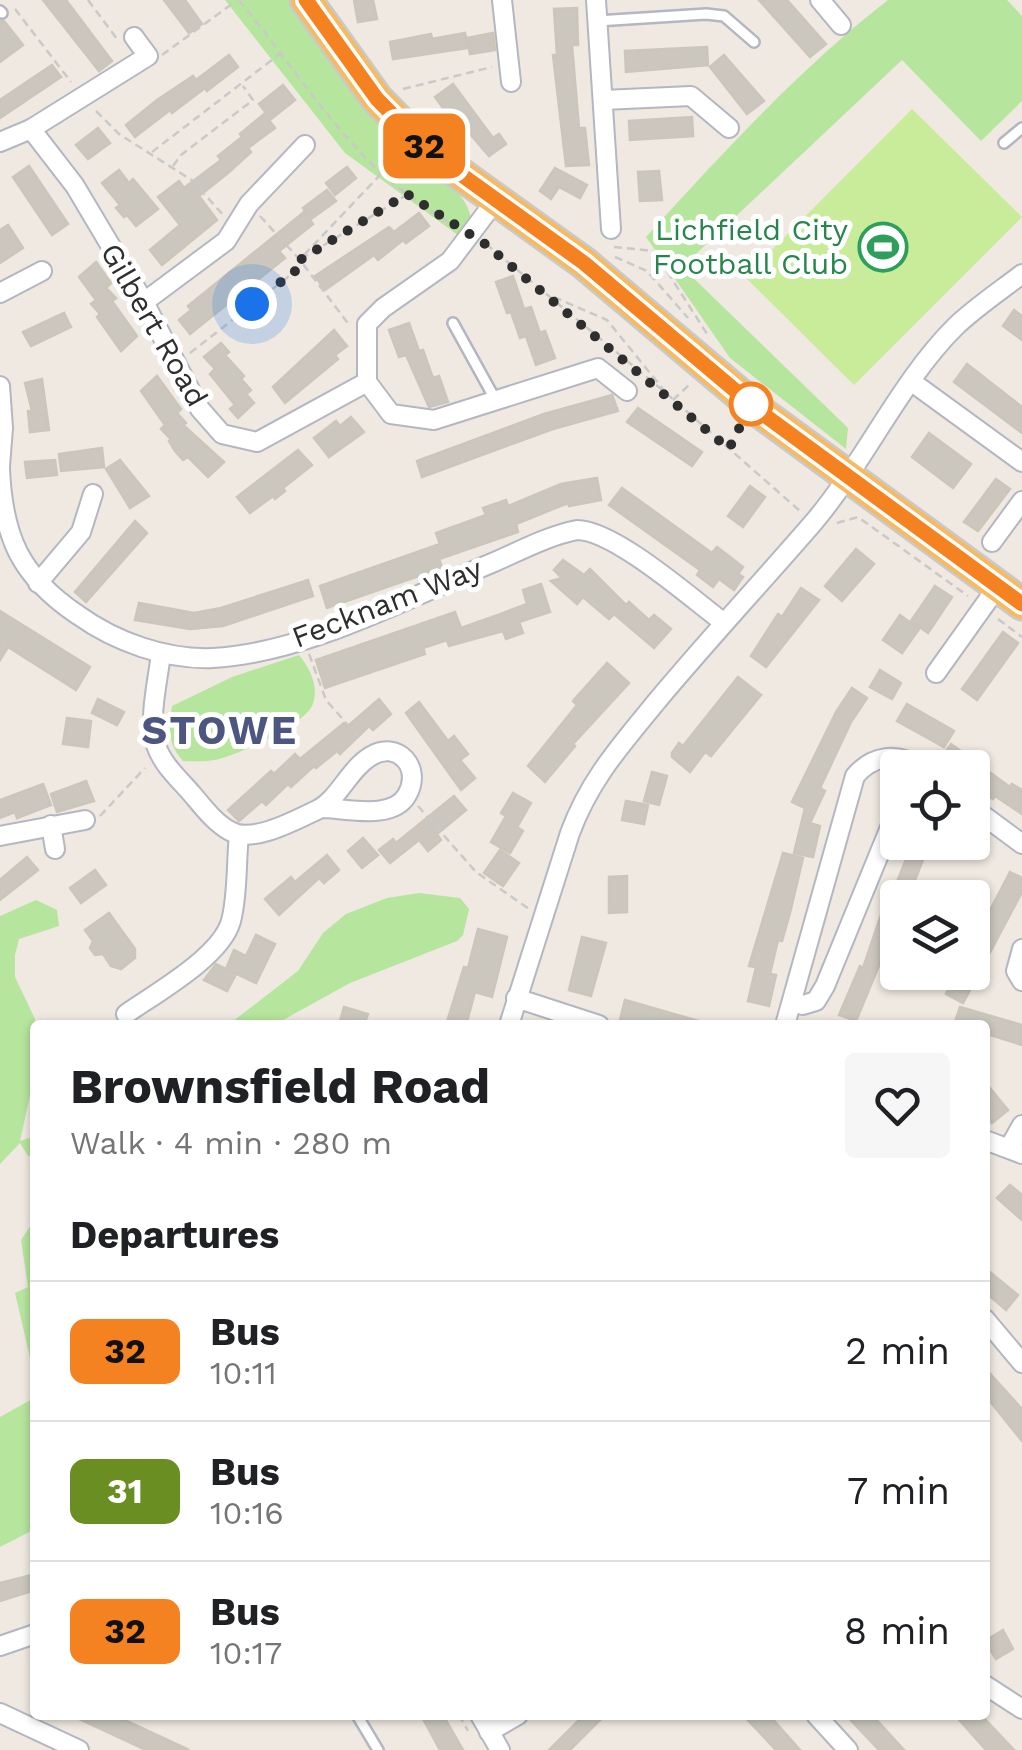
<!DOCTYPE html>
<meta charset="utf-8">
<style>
body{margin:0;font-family:"Work Sans",sans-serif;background:#f6f6f6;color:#202124;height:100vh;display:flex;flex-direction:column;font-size:38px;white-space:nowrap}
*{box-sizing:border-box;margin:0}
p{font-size:32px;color:#757577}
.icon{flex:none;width:55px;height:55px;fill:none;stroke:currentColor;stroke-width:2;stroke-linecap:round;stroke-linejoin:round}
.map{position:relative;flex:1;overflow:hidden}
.sheet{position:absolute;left:30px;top:1020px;width:960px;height:700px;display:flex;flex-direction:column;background:#fff;border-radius:10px;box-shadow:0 2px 8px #0004}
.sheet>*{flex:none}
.badge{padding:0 20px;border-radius:15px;font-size:35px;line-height:65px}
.controls{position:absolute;left:880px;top:750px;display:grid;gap:20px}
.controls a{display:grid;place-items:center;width:110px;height:110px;border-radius:10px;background:#fff;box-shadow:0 2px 8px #0004;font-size:50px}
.you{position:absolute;width:50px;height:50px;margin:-25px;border:8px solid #fff;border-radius:50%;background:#1a73e8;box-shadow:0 0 0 15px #1a73e833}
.map>.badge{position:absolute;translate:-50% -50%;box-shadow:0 0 0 5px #fff}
h2{padding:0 40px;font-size:38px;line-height:90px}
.round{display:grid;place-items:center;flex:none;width:105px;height:105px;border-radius:10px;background:#f6f6f6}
.headline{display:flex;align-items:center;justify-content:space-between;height:170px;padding:0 40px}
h1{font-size:48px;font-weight:700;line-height:75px}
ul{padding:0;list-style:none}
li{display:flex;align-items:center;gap:30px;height:140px;padding:0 40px;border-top:2px solid #e0e0e0}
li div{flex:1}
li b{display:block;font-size:38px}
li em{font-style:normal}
li .badge{min-width:110px;font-weight:700;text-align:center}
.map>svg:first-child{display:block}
</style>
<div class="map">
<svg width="1022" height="1750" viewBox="0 0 1022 1750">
<rect width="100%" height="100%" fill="#efe9e1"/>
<g fill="#b6e59e">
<path d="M225 0H289C322 53 361 110 407 153 431 174 469 188 472 224L462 238 345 153Z"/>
<path d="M888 0H1007L1022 16V101L981 141 902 60 682 267 848 428 846 449 730 358 646 237C722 154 799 69 888 0Z"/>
<path d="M299 655C310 668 320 688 312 706 303 725 236 756 215 760 205 762 194 761 183 761 167 743 169 730 172 706L232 677Z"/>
<path d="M419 893 460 898 469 909 463 935 457 941 350 983 274 1025H228L298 971 323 933 346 914 387 898Z"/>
<path d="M36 900 57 910 59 926 19 939 15 955V977L35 1019 32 1086 20 1141 35 1136V1159L28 1156 20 1143 0 1164V916Z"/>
<path d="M35 1219V1529L0 1547V1417L34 1398 31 1362 15 1293 28 1287 21 1240Z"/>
</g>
<path fill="#c9ec9a" d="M912 109 1022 217 854 385 745 277Z"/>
<g fill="#cbc7bf" stroke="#cbc5ba" stroke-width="2.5">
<path d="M43 0H66L112 61 99 71Z"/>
<path d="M164 0H185L202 24 189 33Z"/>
<path d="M354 0H373L377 19 358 22Z"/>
<path d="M759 0H787L826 44 810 57Z"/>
<path d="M577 8 578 45H572L579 128H585L589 165 566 166 553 55H557L554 9Z"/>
<path d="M0 21H4L23 45 0 62Z"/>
<path d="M465 33 468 48 393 59 390 42 431 34 432 39Z"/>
<path d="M493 33 495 50 470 54 467 38Z"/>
<path d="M707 47 708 65 626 72 625 51Z"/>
<path d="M229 55 238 67 207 91 205 88 172 113 170 110 135 137 126 125 157 100 193 76 196 80Z"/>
<path d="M724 55 764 101 747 114 710 67Z"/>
<path d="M52 65 61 77 0 118V100Z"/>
<path d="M453 84 493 138 499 134 506 144 489 156 458 120 454 123 435 97Z"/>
<path d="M283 85 295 100 271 119 259 104Z"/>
<path d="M264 114 275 128 248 148 251 152 228 173 199 196 217 220 162 265 150 250 180 225 158 197 179 181 184 188 221 160 218 156 242 137 240 134Z"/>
<path d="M692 117 693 136 630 140 629 121Z"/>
<path d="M98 128 110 143 88 159 76 145Z"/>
<path d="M29 166 68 224 52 235 13 177Z"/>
<path d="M347 167 356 178 335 195 326 183Z"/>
<path d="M555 168 587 185 580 198 559 187 551 199 540 191Z"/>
<path d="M119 170 129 183 133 179 158 209 136 226 127 215 124 217 116 208 120 205 102 183Z"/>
<path d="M659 171 662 200 640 201 638 172Z"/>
<path d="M327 190 336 201 311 219 303 208Z"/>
<path d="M304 212 313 224 279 251 285 258 190 334 179 320 191 310 188 306Z"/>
<path d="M419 213 429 226 406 243 403 240 378 260 374 255 325 290 315 276 389 227 394 232Z"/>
<path d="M8 225 23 248 0 263V230Z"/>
<path d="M96 262 111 283 106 288 116 298 112 301 137 336 121 351 97 317 100 314 91 304 96 300 79 277Z"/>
<path d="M513 276 524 309 531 307 540 333 545 331 555 358 536 365 526 336 520 338 511 312 507 313 496 282Z"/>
<path d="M1014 310 1022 316V340L1003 326Z"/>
<path d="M64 313 71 327 31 346 23 332Z"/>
<path d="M409 323 419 351 423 350 433 378 439 376 448 402 429 407 406 355 399 357 389 330Z"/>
<path d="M334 330 347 346 335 355 338 359 285 403 273 387Z"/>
<path d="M221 343 229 352 225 355 244 376 241 379 251 390 246 394 254 403 238 418 230 409 235 405 210 374 215 369 204 357Z"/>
<path d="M967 364 1022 407V433L954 382Z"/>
<path d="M157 376 181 409 177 413 186 423 183 425 224 462 208 477 188 457 183 460 175 451 169 441 171 439 161 429 165 425 141 391Z"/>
<path d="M42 379 49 430 30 432 28 411H32L25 383Z"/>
<path d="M612 395 618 411 553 429 422 477 417 461 544 414Z"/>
<path d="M638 408 702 452 692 466 627 422Z"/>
<path d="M351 417 364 432 329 457 314 438 336 421 340 426Z"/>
<path d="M929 433 971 464 953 488 912 457Z"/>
<path d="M102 448 104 467 61 471 59 454Z"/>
<path d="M298 450 312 465 283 488 285 491 275 499 273 496 250 513 237 497Z"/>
<path d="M55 460 57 475 27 478 25 462Z"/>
<path d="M120 460 149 496 130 508 106 469Z"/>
<path d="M597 478 601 500 569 506 568 503 516 524 518 532 439 559 442 568 327 608 320 586 440 544 436 533 486 515 483 508 506 500 508 506 561 484Z"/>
<path d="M996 479 1010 489 978 531 964 522Z"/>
<path d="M750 486 765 497 743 527 728 516Z"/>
<path d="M622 488 712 553 717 547 743 567 738 574 743 577 734 590 719 579 713 587 697 575 700 570 609 505Z"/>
<path d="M135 521 147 533 86 602 75 592Z"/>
<path d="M856 549 874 564 842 601 825 586Z"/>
<path d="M563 560 584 575 590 569 626 605 629 602 649 620 654 615 671 629 654 648 614 614 609 619 583 597 577 604 551 581 562 578 554 570Z"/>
<path d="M308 580 313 596 223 626 190 629 135 620 139 603 194 613 221 608Z"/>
<path d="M541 584 550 612 519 622 523 633 506 639 503 631 449 646 447 640 423 648 425 654 325 688 316 660 455 612 461 628 498 615 527 604 523 590Z"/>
<path d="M935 586 952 597 928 633 911 621Z"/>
<path d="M801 588 819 600 766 667 751 656 778 614 782 617Z"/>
<path d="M0 611 90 667 76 690 8 647 0 660Z"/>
<path d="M900 615 919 629 902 653 883 640Z"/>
<path d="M1003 632 1018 643 977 700 962 689Z"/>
<path d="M607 663 629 683 573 744 575 746 545 782 528 766 577 705 573 701Z"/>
<path d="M880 670 901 683 892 699 870 687Z"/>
<path d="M738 677 761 695 711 756 705 752 690 772 672 757V753L679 743 683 746Z"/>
<path d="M852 688 867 698 851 722 820 788 825 791 810 823 820 826 813 857 794 853 805 808 792 802 836 712Z"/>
<path d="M98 699 124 712 117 725 92 713Z"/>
<path d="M379 699 391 714 373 730 369 726 340 754 337 751 316 768 314 766 291 787 288 784 266 805 262 801 239 821 228 810 271 771 274 774 295 754 300 759 344 723 348 726Z"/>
<path d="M419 702 448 741 454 736 468 754 460 760 475 778 461 790 406 713Z"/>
<path d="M907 704 954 731 944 747 897 721Z"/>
<path d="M67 718 91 721 88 747 63 744Z"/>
<path d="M951 744 1010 787 1012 784 1022 790V814L995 796 993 799 972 786V768H951L940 760Z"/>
<path d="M652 772 667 776 659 805 644 801Z"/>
<path d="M86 781 94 801 57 812 51 794Z"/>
<path d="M43 784 51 805 17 818 15 812 0 818V800Z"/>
<path d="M513 793 531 803 517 827 523 831 510 853 491 842 506 816 501 813Z"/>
<path d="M454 796 466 810 437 834 441 840 428 851 419 840 390 863 379 850 393 839 396 843Z"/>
<path d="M626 801 648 805 644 824 622 820Z"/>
<path d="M363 838 378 855 362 868 348 851Z"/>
<path d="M913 842H930L908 898H898L897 922 856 1021 839 1015 860 966 863 968 884 906 887 907Z"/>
<path d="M500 850 519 863 503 886 484 873Z"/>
<path d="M783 853 803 858 790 913 782 941 778 940 770 974 776 975 769 1006 748 1001 756 967 749 966Z"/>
<path d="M327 855 339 870 324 883 319 878 279 915 265 899 291 877 295 882Z"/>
<path d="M27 857 38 870 0 900V880Z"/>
<path d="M95 870 106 885 81 903 70 888Z"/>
<path d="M1010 872 1022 878V892L963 1003 946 994 956 975 972 984V945Z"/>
<path d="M627 876V912L609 913V877Z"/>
<path d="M109 913 135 949V958L121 969 111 966 103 954 95 955 90 948 93 941 85 930Z"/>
<path d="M478 929 507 937 492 997 475 992 466 1025H446L464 967 468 968Z"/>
<path d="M256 935 275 944 256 983 226 969 234 950 246 956Z"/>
<path d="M582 937 606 943 591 996 569 990Z"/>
<path d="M216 964 236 974 227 991 204 980Z"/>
<path d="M625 1000 702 1022V1025H639L620 1020Z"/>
<path d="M344 1007 368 1014 364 1025H339Z"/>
<path d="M960 1007 1022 1025V1045L987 1034 990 1025H954Z"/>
<path d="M985 1082 1008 1110 992 1123 985 1115Z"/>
<path d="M1010 1185 1022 1195V1220L997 1198Z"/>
<path d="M985 1268 1018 1295 1006 1310 985 1292Z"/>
<path d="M985 1368 1022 1409V1441L985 1395Z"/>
<path d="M35 1574V1590L0 1601V1583Z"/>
<path d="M1003 1630 1013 1649 996 1659 985 1641Z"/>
<path d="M71 1715H114L189 1750H146Z"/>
<path d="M421 1715H443L463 1750H440Z"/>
<path d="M584 1715H605L570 1750H549Z"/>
<path d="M743 1715H769L800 1750H776Z"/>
<path d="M846 1715H872L904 1750H879Z"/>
<path d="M955 1715H981L1014 1750H986Z"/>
</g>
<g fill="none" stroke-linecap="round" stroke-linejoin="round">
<g stroke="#b4b7c1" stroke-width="14">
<g id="service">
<path d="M0 11 2 13"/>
<path d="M597 21 706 14 724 16 754 42"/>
<path d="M1004 143 1022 128"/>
<path d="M453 323 495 399"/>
<path d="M357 1715 378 1750"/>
</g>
</g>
<g stroke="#b4b7c1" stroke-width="22">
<g id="minor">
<path d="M502 0 511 82"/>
<path d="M596 0 611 229"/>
<path d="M820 0 841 25"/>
<path d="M603 100 691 96 729 128"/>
<path d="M31 129 75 186 144 302 200 409 222 434 257 442 367 382V324L383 308 450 261 496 200"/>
<path d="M0 142 31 129 148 56 134 37"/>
<path d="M0 293 42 271"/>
<path d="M144 302 226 241 249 204 305 145"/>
<path d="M367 382 391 414 434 420 598 368 627 391"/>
<path d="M912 382 1022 462"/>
<path d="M0 386 3 428 0 466"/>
<path d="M0 469C3 537 20 576 78 615 116 642 166 660 213 658 306 653 407 598 492 563 520 551 547 536 577 530 614 530 691 598 723 622"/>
<path d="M992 542 1022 501"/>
<path d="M38 583 81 532 93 494"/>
<path d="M161 653C158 681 148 718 156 745 162 764 179 779 192 794 203 807 215 823 230 831 252 844 296 820 317 810 339 799 349 769 371 756 397 740 423 767 407 795 392 821 346 808 321 808"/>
<path d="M936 673 998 586"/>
<path d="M972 807 1022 844"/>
<path d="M51 825 55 849"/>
<path d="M0 836 85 820"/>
<path d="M1022 949 1016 971 1022 981"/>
<path d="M516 998 599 1025"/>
<path d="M792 1002 803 1005 816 1001 825 986 898 808"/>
<path d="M126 1014C156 993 221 957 231 921 238 895 236 862 239 835"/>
<path d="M509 1025 570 833C590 779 621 745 657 701 708 640 761 583 813 523 864 463 901 380 956 326 976 307 1000 291 1022 274"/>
<path d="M785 1025 855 776C873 755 897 752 921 768"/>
<path d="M985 1140 1022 1154"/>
<path d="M1009 1148 1022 1125"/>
<path d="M985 1319 1022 1363"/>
<path d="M0 1646 35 1634"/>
<path d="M985 1685 1022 1709"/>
<path d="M0 1713 79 1750"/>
<path d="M480 1715 500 1750"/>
<path d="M816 1715 848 1750"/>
<path d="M489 1732 518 1715"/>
</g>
</g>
<g stroke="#c9c9c9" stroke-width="35">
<path id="trunk" d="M306 0 377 99 427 150 584 263 763 414 1022 604"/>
</g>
<g stroke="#c9c9c9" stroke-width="2.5" stroke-dasharray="8 5" stroke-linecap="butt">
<path d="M88 0 117 39"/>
<path d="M239 0C287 58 328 124 383 175 405 194 429 209 453 225"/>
<path d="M15 9 71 82"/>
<path d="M162 55 236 1"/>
<path d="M403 89 492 67"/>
<path d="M96 111 119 134 193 181 224 216"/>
<path d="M152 152 281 53"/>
<path d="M173 166 181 155 253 100 243 86"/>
<path d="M260 216 300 260 350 326"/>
<path d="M486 244 667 394 800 511"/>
<path d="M614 247 654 251 709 337"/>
<path d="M304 255 381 174"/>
<path d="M615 257 647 271 688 318"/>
<path d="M301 259 405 196"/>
<path d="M554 297 607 320 663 389"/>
<path d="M190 353 302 266"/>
<path d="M673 400 692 382"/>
<path d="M837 523 858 517 968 596"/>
<path d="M998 619 1022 637"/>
<path d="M309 654 326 700 361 740"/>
<path d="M418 806 476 872 529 909"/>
<path d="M100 816 145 768"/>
<path d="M459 1715 468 1731"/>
</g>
<use href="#service" stroke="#fff" stroke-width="9"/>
<use href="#minor" stroke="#fff" stroke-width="18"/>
<use href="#trunk" stroke="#f8ba60" stroke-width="30"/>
</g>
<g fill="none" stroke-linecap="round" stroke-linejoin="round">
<g stroke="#fff" stroke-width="22">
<path id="line" d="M306 0 377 99 427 150 584 263 763 414 1022 604"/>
</g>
<use href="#line" stroke="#f58220" stroke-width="15"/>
<path stroke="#2e2e2e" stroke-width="10" stroke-dasharray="0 18" d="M252 304 303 265 300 260 407 194 485 244 729 449 751 404"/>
</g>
<defs>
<g id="stadium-ring" transform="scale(2.5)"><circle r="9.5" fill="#fff" stroke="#2e9e5b" stroke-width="1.5"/><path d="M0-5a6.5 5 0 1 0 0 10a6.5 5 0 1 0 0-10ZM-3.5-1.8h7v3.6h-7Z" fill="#2e9e5b"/></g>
</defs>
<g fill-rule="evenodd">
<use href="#stadium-ring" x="883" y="247"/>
</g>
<circle fill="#fff" stroke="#f58220" stroke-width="5" cx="751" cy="404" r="20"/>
<g text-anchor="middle" stroke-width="10" stroke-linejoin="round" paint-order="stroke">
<g font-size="30" fill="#27864d" stroke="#fff" text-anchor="end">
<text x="848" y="240">Lichfield City<tspan x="848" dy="34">Football Club</tspan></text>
</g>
<g font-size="30" fill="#2e2e2e" stroke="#fff">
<text transform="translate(154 325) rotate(60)" y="10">Gilbert Road</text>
<text transform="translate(387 603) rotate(-21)" y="10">Fecknam Way</text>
</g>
<g font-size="40" font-weight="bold" letter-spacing="2.5" fill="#4d5680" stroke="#fff">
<text x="220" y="744">STOWE</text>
</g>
</g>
</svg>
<div class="controls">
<a><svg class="icon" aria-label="locate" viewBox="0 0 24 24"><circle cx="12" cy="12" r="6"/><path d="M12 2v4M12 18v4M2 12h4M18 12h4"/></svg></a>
<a><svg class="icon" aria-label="layers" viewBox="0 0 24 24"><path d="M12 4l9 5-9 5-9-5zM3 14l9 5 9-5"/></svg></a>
</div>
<div class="you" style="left:252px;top:304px"></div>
<b class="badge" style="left:424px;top:146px;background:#f58220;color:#111">32</b>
<section class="sheet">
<div class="headline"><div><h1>Brownsfield Road</h1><p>Walk · 4 min · 280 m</p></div><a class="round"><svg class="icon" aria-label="heart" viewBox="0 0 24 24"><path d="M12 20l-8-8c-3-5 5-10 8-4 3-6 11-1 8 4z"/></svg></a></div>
<h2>Departures</h2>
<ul>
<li><span class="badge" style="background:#f58220;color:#111">32</span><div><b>Bus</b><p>10:11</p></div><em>2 min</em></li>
<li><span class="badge" style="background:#6b8e23;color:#fff">31</span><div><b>Bus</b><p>10:16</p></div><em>7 min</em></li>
<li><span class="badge" style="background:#f58220;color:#111">32</span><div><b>Bus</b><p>10:17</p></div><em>8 min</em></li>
</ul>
</section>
</div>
